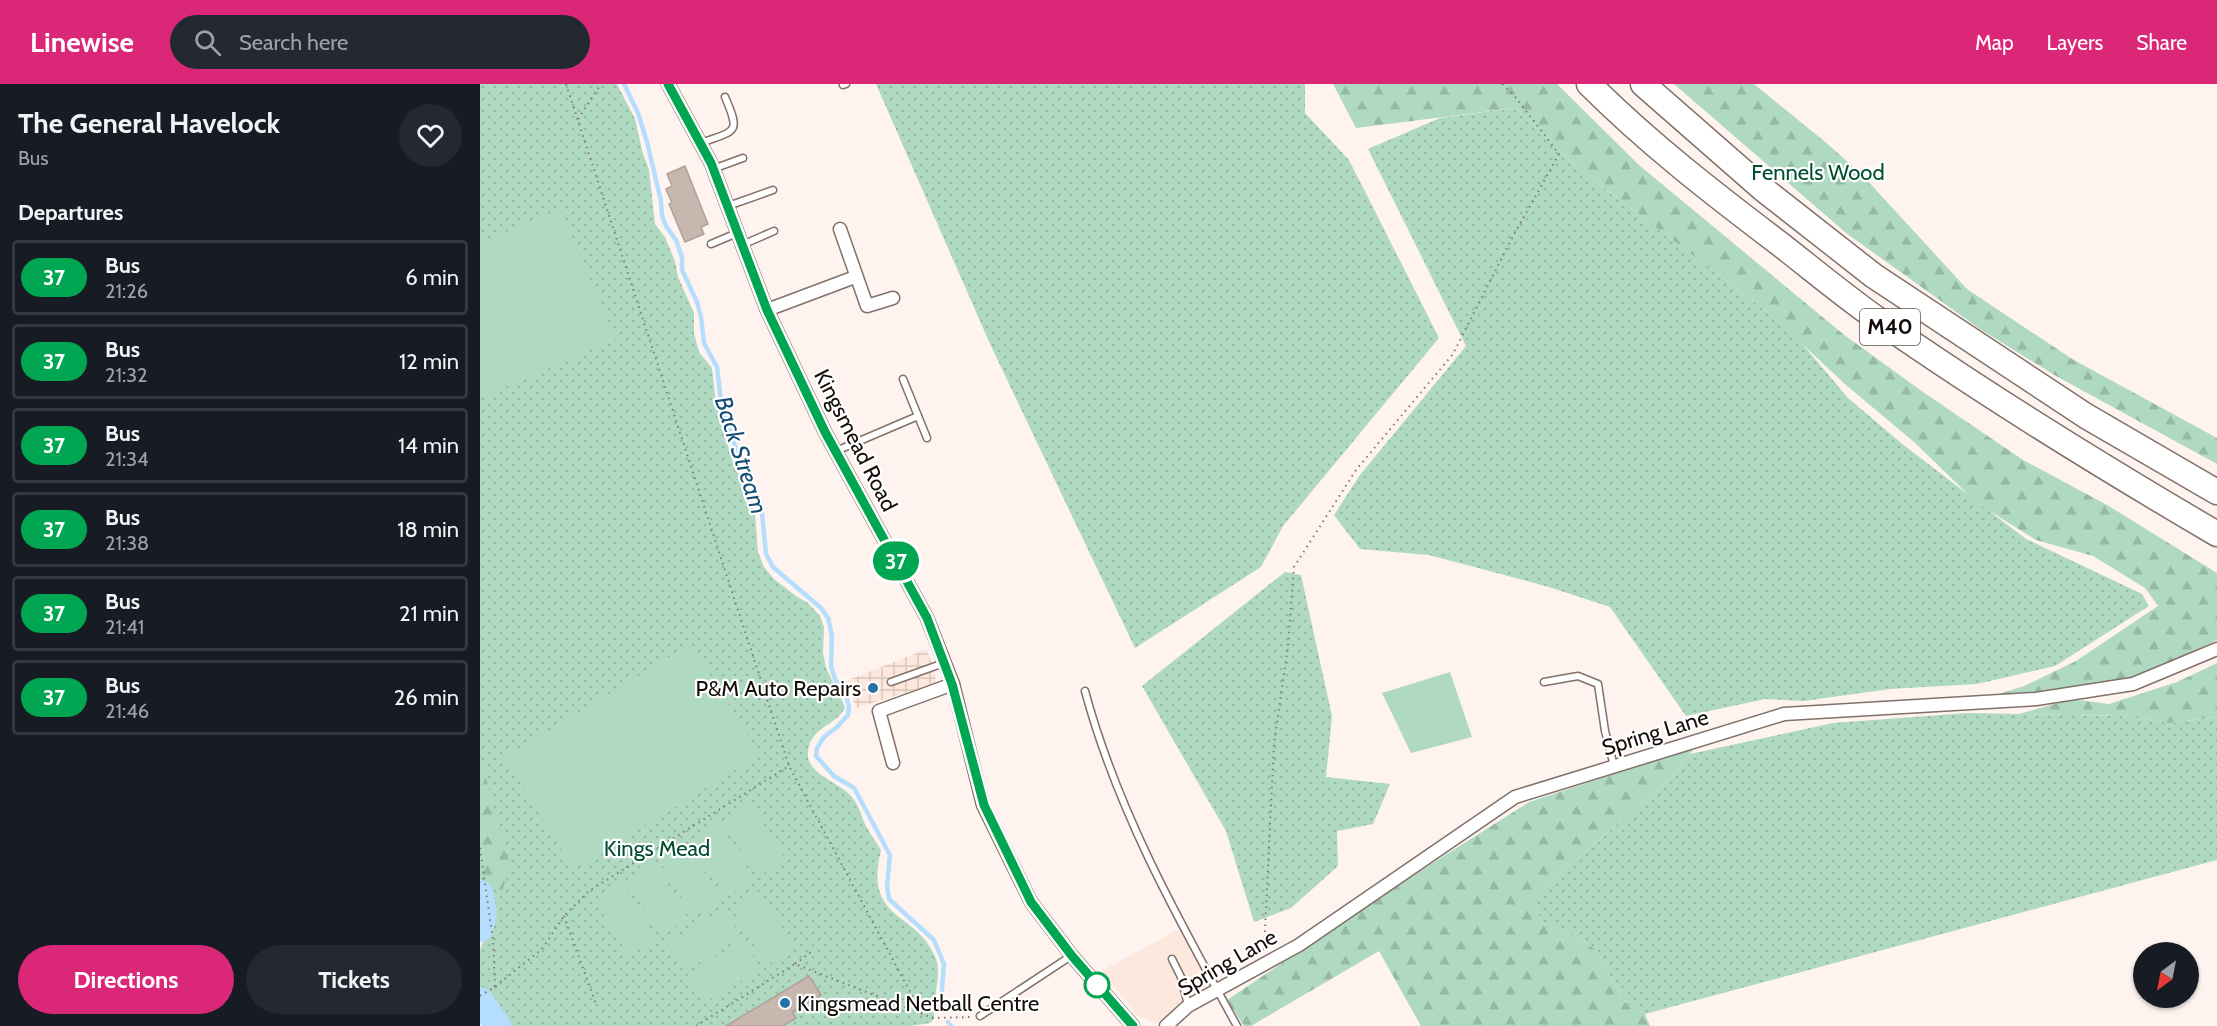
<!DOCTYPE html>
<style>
body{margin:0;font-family:Cabin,sans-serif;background:#242831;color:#f1f3f6;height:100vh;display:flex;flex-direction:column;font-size:22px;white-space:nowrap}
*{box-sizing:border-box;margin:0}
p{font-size:20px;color:#9ea1a6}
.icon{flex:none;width:33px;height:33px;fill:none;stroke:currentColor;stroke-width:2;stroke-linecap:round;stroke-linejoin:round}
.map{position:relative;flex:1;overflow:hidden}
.drawer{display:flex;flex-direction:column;background:#171b24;width:480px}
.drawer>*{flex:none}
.badge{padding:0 12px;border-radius:20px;font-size:21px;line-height:39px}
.needle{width:39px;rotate:212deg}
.tools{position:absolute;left:1653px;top:858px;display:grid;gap:12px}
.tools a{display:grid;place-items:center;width:66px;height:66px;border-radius:50%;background:#171b24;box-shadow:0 2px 4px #0004;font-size:30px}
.map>.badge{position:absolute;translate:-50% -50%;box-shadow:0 0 0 3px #fff}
h2{padding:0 18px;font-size:22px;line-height:54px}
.round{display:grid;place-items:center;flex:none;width:63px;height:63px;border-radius:32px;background:#242831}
.overview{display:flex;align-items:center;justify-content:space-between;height:102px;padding:0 18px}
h1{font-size:28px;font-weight:700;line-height:45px}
.action{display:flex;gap:12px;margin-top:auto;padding:12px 18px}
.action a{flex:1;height:69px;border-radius:36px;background:#db2777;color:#fff;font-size:24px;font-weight:700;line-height:69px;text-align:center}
.action a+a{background:#242831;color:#f1f3f6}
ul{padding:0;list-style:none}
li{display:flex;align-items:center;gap:18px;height:75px;margin:0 12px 9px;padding:0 6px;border:3px solid #363941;border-radius:6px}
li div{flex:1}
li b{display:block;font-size:22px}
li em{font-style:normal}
li .badge{min-width:66px;font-weight:700;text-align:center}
header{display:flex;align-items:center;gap:36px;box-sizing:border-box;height:84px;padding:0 30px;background:#db2777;color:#fff}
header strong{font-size:28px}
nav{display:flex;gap:33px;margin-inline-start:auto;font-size:21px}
.search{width:420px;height:54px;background:#242831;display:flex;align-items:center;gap:15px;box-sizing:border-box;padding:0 21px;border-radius:33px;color:#9ea1a6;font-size:22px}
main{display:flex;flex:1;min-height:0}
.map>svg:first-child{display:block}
</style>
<header>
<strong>Linewise</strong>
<div class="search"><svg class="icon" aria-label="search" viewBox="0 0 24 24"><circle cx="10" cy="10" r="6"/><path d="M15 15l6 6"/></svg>Search here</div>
<nav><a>Map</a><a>Layers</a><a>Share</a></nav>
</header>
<main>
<section class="drawer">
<div class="overview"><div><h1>The General Havelock</h1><p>Bus</p></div><a class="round"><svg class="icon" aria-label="heart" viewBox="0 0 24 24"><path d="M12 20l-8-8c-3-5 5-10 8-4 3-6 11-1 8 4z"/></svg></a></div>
<h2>Departures</h2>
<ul>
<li><span class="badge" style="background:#00a651;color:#fff">37</span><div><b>Bus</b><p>21:26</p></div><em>6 min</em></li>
<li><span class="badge" style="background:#00a651;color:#fff">37</span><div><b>Bus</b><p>21:32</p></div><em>12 min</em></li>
<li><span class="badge" style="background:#00a651;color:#fff">37</span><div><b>Bus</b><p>21:34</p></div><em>14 min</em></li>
<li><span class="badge" style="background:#00a651;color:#fff">37</span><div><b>Bus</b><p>21:38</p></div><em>18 min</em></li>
<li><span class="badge" style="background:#00a651;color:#fff">37</span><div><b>Bus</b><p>21:41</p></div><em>21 min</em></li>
<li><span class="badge" style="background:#00a651;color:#fff">37</span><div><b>Bus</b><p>21:46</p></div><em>26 min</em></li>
</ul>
<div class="action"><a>Directions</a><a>Tickets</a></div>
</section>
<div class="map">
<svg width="1737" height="942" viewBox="0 0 1737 942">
<defs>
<pattern id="industrial-grid" width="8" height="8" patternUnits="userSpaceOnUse" patternTransform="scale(1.5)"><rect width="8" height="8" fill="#fde8dd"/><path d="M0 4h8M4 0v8" fill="none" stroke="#d8c6bc"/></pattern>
<pattern id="grass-dots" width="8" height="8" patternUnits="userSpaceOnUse" patternTransform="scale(1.5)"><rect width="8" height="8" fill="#b0d9c1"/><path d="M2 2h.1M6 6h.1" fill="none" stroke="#96b9a4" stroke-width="1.8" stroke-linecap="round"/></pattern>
<pattern id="forest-firs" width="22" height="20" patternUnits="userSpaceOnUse" patternTransform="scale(1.5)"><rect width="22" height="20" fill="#b0d9c1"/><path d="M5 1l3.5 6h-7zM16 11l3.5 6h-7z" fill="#96b9a4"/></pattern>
</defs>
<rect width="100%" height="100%" fill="#fef3ee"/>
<path fill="#fde8dd" d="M701 844 730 902 696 931 675 939 657 931 622 887Z"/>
<path fill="url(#industrial-grid)" d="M447 565 457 599 376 624 366 597Z"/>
<g fill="url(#grass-dots)">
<path d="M0 0H137L155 35 163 70 169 86 175 140 185 153 195 177 198 193 214 229V249L219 268 232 284 236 320 254 382 274 416 278 468 284 483 294 495 316 512 328 519 340 532 344 543 343 569 346 584 365 623C361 637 337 642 330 659 328 664 327 672 329 677 337 694 360 699 372 713 379 721 381 733 386 742 391 751 396 758 401 766 383 839 438 826 456 875 462 891 452 916 454 935L450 939 431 942H23L0 905V866L10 836 9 818 0 801Z"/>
<path d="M396 0H825V29L869 76 959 254 803 442 781 483 655 564 511 262Z"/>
<path d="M1035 24 1095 82 1289 229 1318 255 1368 314 1421 359 1546 455 1662 510 1669 522 1575 582 1497 600 1410 605 1324 617 1285 615 1206 632 1130 523 1069 503 949 471 880 465 854 431 880 391 986 262 888 65 960 34Z"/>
<path d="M805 488 821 491 852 632 846 693 910 700 893 740 857 747 858 782 811 824 774 838 746 747 662 602Z"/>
<path d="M1487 629 1642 632 1690 639 1737 633V776L1165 930 1145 918 1115 865 1092 849 1061 838 1053 813 1194 691 1210 670 1353 639Z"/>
</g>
<g fill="url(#forest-firs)">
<path d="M853 0H1077L1159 81 1363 250 1443 308 1543 376 1627 421 1737 489V556C1712 568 1687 581 1661 590 1615 606 1564 610 1516 611L1544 602 1596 577 1678 522 1665 504 1613 472 1556 456 1497 419 1434 358 1366 301 1289 229 1095 82 1035 24 876 44Z"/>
<path d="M1194 0H1274L1350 62 1384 93 1487 205 1592 275 1737 354V380L1576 292 1500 245 1366 149Z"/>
<path d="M1737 579V633L1690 639 1642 632 1539 630 1592 615 1629 620 1697 598Z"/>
<path d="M1215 663 1194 691 1053 813 1061 838 1092 849 1115 865 1145 918 1165 930 1170 942H941L899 867 771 942H764L747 916 907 808 1049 718Z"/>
<path d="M0 672 31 784 20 811 0 789Z"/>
</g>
<g fill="#b0d9c1">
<path d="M80 125 136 255 0 314V159Z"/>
<path d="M211 560 280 671 93 785 25 673Z"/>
<path d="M970 588 992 653 931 669 902 609Z"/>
<path d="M271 720 306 776 278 793 243 737Z"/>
<path d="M239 739 274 795 246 813 211 756Z"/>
<path d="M207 759 241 816 213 833 179 776Z"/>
<path d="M175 779 209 835 181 852 147 796Z"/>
<path d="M143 799 177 855 149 872 115 816Z"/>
<path d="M280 807 315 864 287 881 252 825Z"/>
<path d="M244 825 261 853 205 887 187 859Z"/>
<path d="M263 857 281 885 224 919 207 891Z"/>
</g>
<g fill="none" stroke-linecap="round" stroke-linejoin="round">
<g stroke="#b5ddfe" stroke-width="4.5">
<path d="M144 0 158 29 167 58 181 117 182 132 186 142 196 156 202 173V186L217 218 221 233 224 259 237 283 241 318 262 384 281 419 286 470 293 483 341 524 348 534 352 552 351 582 355 595 366 611 369 623 368 631 357 643 344 653 337 664 336 672 354 692 374 704 410 771 407 803 409 815 454 856 464 880 461 918 464 921"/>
<path d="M468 938 471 942"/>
</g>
<g stroke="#b5ddfe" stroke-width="26">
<path d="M0 809 4 829 0 845"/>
<path d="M0 916 18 942"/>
</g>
</g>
<g fill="#c8b7ae" stroke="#b1a097" stroke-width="1.5">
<path d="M205 82 228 140 221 143 224 150 205 158 189 120 192 119 186 105 192 102 187 90Z"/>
<path d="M329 892 341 911 312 928 316 934 303 942H246Z"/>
</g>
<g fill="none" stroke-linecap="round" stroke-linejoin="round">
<g stroke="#817168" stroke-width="9">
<g id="service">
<path d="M363 1 366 0"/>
<path d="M221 59C256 46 261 50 245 13"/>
<path d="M233 85 263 74"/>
<path d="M248 122 293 106"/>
<path d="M231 160 257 149"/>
<path d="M262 161 294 147"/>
<path d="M438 332 447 354"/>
<path d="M356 367 438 332 423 295"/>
<path d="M411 598 464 579"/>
<path d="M1064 598 1098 592 1118 600 1125 647 1134 682"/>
<path d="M605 607C637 726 698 835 757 942"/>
<path d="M692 875 701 893 708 921"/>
<path d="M500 932 591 872"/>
</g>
</g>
<g stroke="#817168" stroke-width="15">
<g id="minor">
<path d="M188 0 231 79 287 226 345 348 447 534 473 600 503 721 551 818 592 872 653 942"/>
<path d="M360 145 387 222 413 214"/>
<path d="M287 226 375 193"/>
<path d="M413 679 399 627 473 600"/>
<path d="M686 942 708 922 819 861 1035 713 1304 630 1556 615 1653 600 1737 565"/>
</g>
</g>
<g stroke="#817168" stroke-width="27">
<g id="motorway">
<path d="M1109 0C1168 59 1234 110 1300 160 1332 185 1363 211 1397 235 1507 312 1621 382 1737 450"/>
<path d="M1163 0 1283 105 1394 192 1606 332 1737 408"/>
</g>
</g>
<g stroke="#827975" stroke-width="2" stroke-dasharray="1.5 4.5" stroke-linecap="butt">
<path d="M86 0 309 682 442 930"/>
<path d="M98 35 121 0"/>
<path d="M0 764 13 856 15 903"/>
<path d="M84 832 116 920"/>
<path d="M784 866 794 660 808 562 814 483 876 386 973 270 1031 156 1079 70 1033 10 1022 0"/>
<path d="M315 880 331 868"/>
<path d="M0 912 15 903 62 865 84 832 109 807 309 682"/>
<path d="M216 942 315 880 453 934 491 933"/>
</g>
<use href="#service" stroke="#fff" stroke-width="6"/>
<use href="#minor" stroke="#fff" stroke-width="12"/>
<use href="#motorway" stroke="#fff" stroke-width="24"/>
</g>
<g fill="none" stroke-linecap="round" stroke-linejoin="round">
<g stroke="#fff" stroke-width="14">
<path id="line" d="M188 0 231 79 287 226 345 348 447 534 472 600 504 721 551 818 592 872 653 942"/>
</g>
<use href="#line" stroke="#00a651" stroke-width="9"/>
</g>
<g fill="#2871a4" stroke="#fff" stroke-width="2">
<circle cx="393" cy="604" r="6"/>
<circle cx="305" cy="919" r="6"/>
</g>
<circle fill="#fff" stroke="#00a651" stroke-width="3" cx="617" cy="901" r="12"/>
<g text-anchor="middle" stroke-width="4.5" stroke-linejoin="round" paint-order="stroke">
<rect fill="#fff" stroke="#5a5654" stroke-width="1.5" x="1380" y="225" width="60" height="36" rx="4.5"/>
<g font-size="21" font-weight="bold" fill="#140e0b">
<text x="1410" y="250">M40</text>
</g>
<g font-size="22" fill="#004d2f" stroke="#fff">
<text x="1338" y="96">Fennels Wood</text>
<text x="177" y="772">Kings Mead</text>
</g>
<g font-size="22" fill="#140e0b" stroke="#fff">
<text transform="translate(376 356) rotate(63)" y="8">Kingsmead Road</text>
<text transform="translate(1175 648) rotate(-17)" y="8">Spring Lane</text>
<text transform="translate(747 878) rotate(-30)" y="8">Spring Lane</text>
</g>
<g font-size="22" fill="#140e0b" stroke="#fff" text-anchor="end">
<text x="381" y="612">P&amp;M Auto Repairs</text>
<text x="317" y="927" text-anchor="start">Kingsmead Netball Centre</text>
</g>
<g font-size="24" font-style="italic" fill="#134d73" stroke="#fff">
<text transform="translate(261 371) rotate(72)" y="8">Back Stream</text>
</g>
</g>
</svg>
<div class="tools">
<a><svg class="needle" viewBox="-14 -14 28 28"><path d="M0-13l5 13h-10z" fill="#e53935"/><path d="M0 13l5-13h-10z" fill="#9ea1a6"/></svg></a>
</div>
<b class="badge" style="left:416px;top:477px;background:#00a651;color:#fff">37</b>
</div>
</main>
